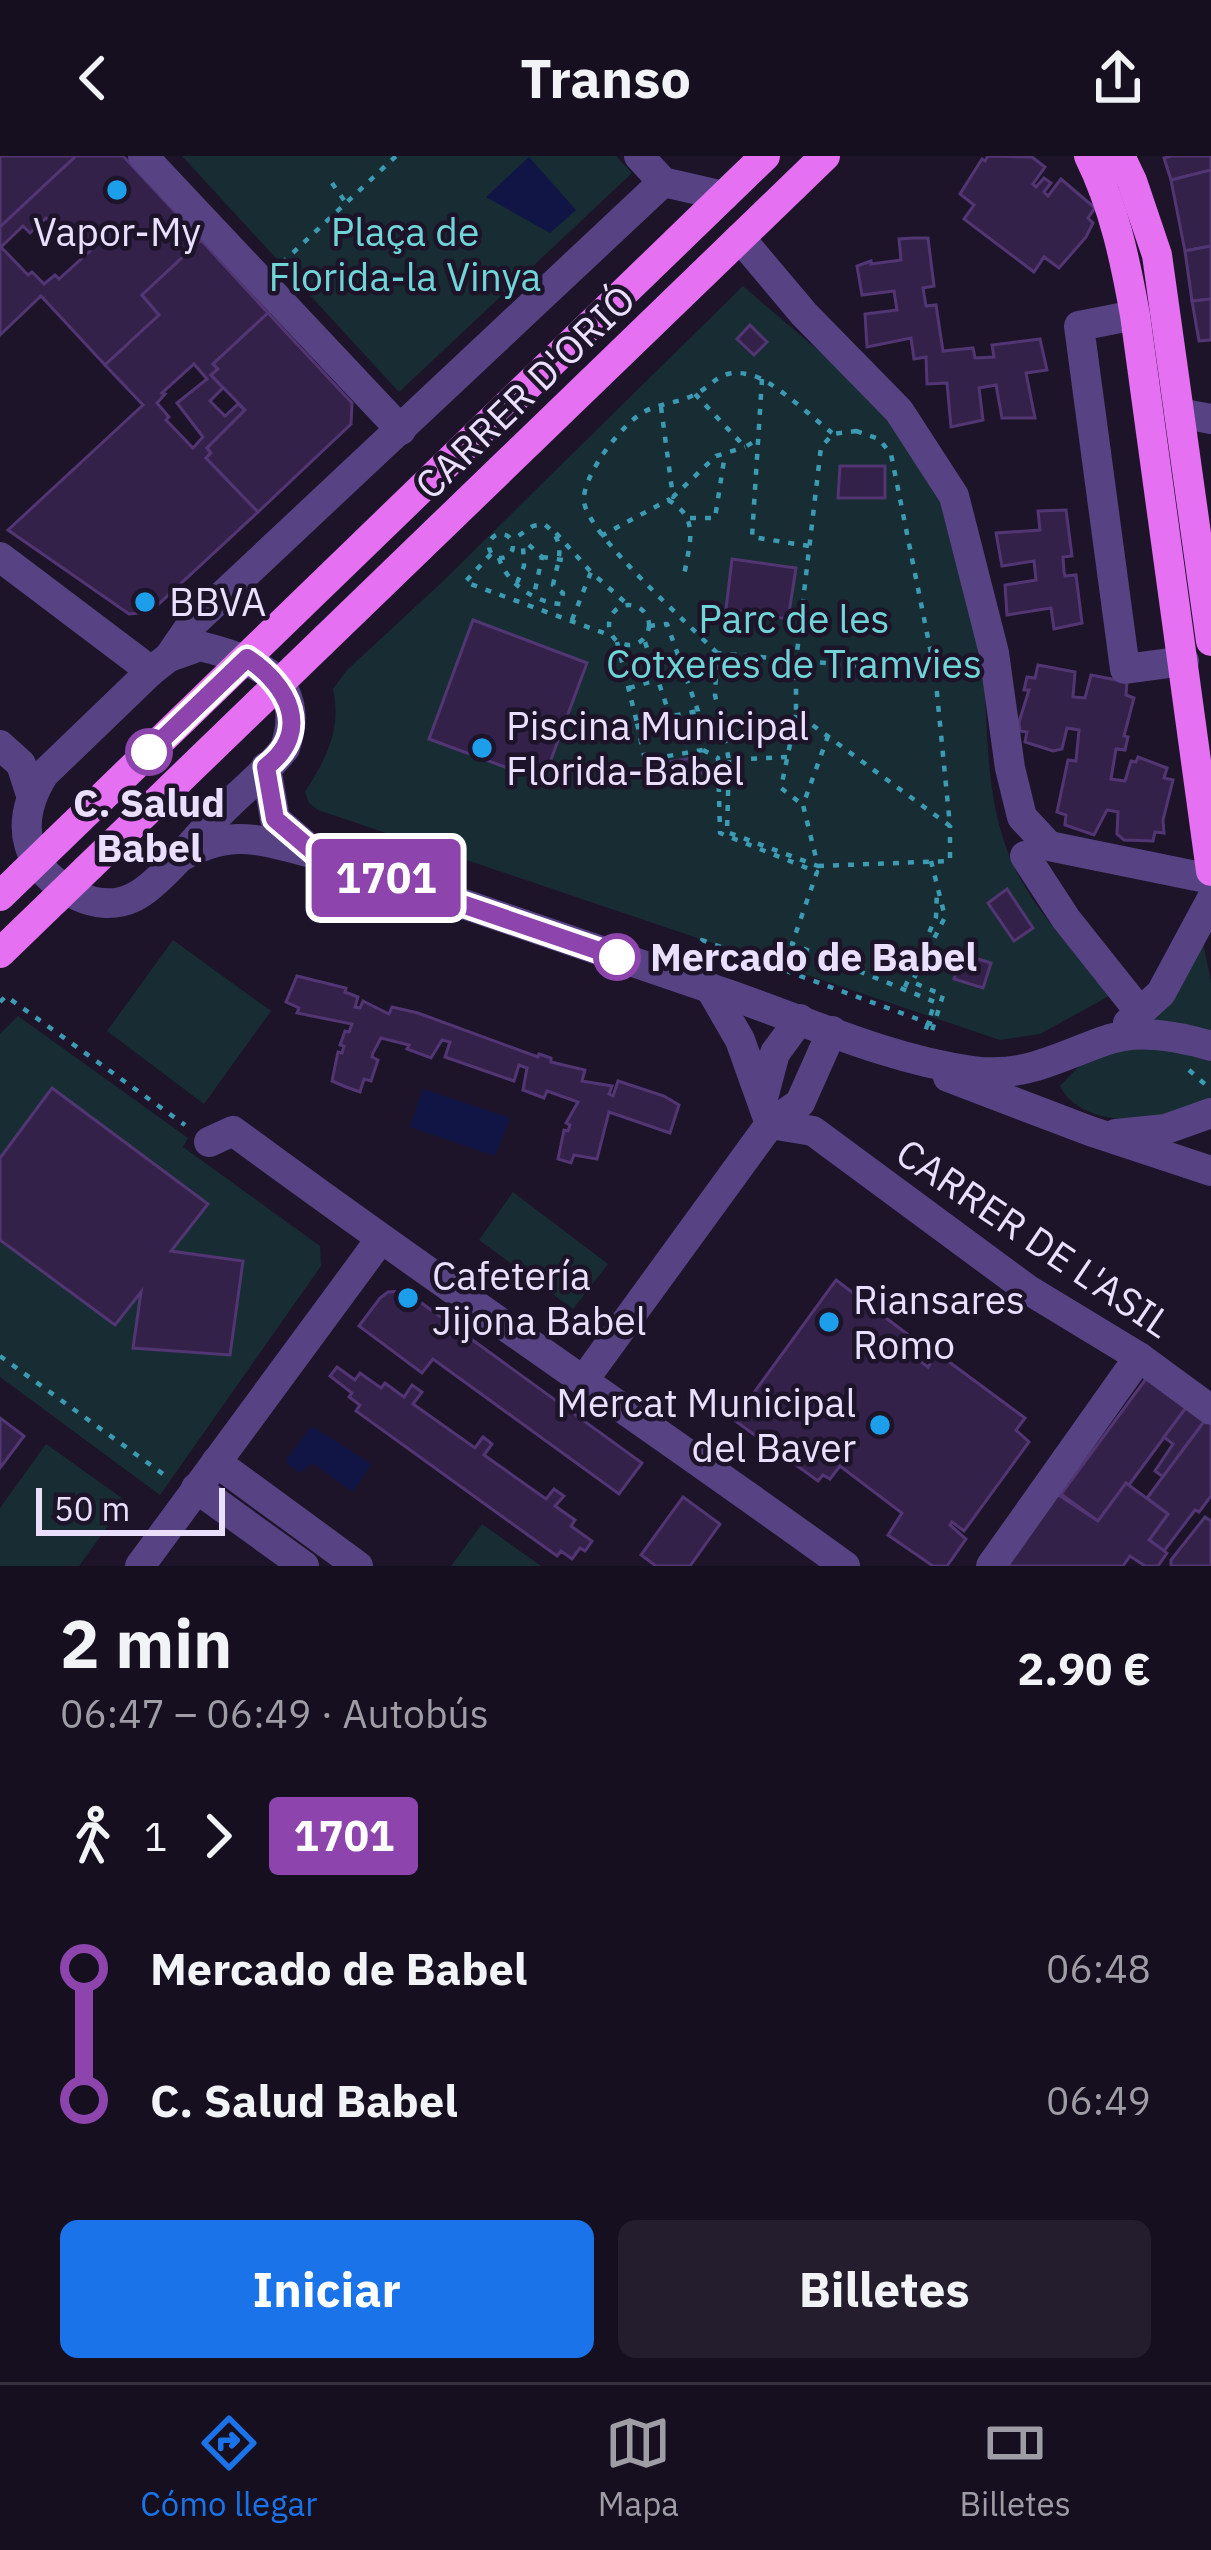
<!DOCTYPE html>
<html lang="es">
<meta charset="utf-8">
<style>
body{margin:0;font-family:"IBM Plex Sans",sans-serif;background:#231d2d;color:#f1f3f6;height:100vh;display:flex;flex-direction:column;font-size:45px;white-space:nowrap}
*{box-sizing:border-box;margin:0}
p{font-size:39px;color:#9e9ca5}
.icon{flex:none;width:66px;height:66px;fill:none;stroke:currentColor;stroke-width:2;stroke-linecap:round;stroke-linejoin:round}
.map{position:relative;height:1410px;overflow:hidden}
.sheet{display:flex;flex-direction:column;background:#160f20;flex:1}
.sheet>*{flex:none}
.badge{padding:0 24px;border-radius:9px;font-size:42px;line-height:78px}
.scale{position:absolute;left:36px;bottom:30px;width:189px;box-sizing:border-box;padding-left:12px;border:6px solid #eadffc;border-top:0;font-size:33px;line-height:42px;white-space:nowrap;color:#eadffc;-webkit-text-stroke:9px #1d142a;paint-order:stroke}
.map>.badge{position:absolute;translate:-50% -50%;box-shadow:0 0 0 6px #fff}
.legs{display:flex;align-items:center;gap:18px;height:132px;padding:0 60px;font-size:39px}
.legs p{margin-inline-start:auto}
.overview{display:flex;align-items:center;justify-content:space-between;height:204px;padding:0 60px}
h1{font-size:66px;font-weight:800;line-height:90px}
.cta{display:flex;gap:24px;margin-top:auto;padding:24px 60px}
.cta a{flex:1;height:138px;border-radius:18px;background:#1a73e8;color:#fff;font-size:48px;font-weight:800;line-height:138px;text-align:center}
.cta a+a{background:#231d2d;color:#f1f3f6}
ul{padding:0 60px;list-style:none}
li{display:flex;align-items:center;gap:42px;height:132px;font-size:45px}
li i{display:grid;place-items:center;width:18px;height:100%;margin:0 15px;background:currentColor}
li i::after{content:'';width:30px;height:30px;margin:-15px;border:9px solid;border-radius:50%;background:#160f20}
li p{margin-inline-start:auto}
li:first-child i{background:linear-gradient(#0000 50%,currentColor 0)}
li:last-child i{background:linear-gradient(currentColor 50%,#0000 0)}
header{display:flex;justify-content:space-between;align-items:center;height:156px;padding:0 60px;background:#160f20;font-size:54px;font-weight:800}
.tabs{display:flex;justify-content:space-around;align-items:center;height:168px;border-top:3px solid #352f3e;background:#160f20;font-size:33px;color:#9e9ca5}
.tabs a{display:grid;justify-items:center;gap:6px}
.tabs .on{color:#1a73e8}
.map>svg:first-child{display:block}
</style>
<header><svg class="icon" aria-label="back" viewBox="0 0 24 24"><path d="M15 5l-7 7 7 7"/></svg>Transo<svg class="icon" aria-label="share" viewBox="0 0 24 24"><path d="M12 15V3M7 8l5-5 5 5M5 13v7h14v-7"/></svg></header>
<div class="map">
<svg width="1211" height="1410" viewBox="0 0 1211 1410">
<rect width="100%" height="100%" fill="#1d142a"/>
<g fill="#172d33">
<path d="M182 0H616L632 17 399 236Z"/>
<path d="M743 130C811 190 897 251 936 335 959 385 978 456 983 511 988 571 985 632 1006 691 1026 748 1073 793 1111 839L1040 878 1000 884 318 654 309 647 305 636C326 603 342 573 333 533L347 514 439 429Z"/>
<path d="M1202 781 1211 827V879L1145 869Z"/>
<path d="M173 784 271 855 204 948 107 875Z"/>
<path d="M18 860 188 982 183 991 320 1090 321 1110 160 1339 0 1221V878Z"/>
<path d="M1149 886 1211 899V946C1173 968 1082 976 1060 930L1087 902Z"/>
<path d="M513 1036 608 1108 573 1153 479 1084Z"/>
<path d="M46 1288 126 1345 79 1410H0V1352Z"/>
<path d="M482 1368 541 1410H451Z"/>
</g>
<g fill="#101546">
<path d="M529 1 576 54 550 77 486 41Z"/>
<path d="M423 933 510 962 495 1000 410 971Z"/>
<path d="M312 1270 371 1308 353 1336 312 1307 300 1317 287 1308V1302Z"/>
</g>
<g fill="#342149" stroke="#523573" stroke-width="3" fill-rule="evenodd">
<path d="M0 0H76L0 71Z"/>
<path d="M76 0H123L201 84 142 139 159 159 105 209 41 140 0 179V71ZM46 62 60 77 66 71 90 95 59 123 55 119 44 128 32 116 28 119 1 91 23 70 30 77Z"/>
<path d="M988 0 1032 1 1045 11 1033 28 1036 31 1044 22 1051 27 1044 36 1048 40 1061 23 1095 52 1088 62 1093 67 1086 81 1059 112 1044 101 1034 116 964 63 974 49 960 38 982 3 985 5Z"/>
<path d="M1171 0H1211V14L1171 24 1164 2Z"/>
<path d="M1211 14V90L1185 95 1171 24Z"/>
<path d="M913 82H928L934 130 923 132 926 150 936 149 943 195 973 192 975 202 994 201 992 189 1040 183 1047 214 1026 217 1035 262H1002L996 229 979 232 983 264 951 271 947 227 927 228 926 201 914 203 911 182 867 191 865 158 897 154 894 135 862 139 857 110 871 105V108L901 104 899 83Z"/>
<path d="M201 84 268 157 213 208 218 213 211 219 223 232 210 245 225 260 238 248 245 254 207 292 211 297 206 302 258 356 150 456 129 458 8 374 143 249 105 209 159 159 142 139ZM194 208 207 223 177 247 203 281 193 292 166 264 169 261 157 247 165 238 162 237Z"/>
<path d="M1211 90V143L1192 145 1185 95Z"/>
<path d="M1211 143V184L1199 185 1192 145Z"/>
<path d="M268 157 352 247 351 268 258 356 206 302 211 297 207 292 245 254 211 219 218 213 213 208Z"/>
<path d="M750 169 767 186 754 199 737 183Z"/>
<path d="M840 310H885V342H838Z"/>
<path d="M1066 354 1072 400 1063 401 1064 416 1065 420 1076 419 1082 467 1054 473 1051 452 1007 459 1005 429 1036 424 1034 405 1002 410 996 377 1040 374 1038 355Z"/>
<path d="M732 403 796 412 788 463 726 453Z"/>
<path d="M473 464 587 507 543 625 429 583Z"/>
<path d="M1038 509 1075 516 1073 541 1085 542 1091 519 1127 526 1126 539 1134 542 1124 580 1128 581 1125 594 1116 593 1111 623 1125 625 1131 605 1136 606 1138 601 1167 612 1164 622 1173 624 1163 664 1164 677 1155 676 1153 685 1124 684 1117 678 1118 656 1107 654 1094 679 1065 669 1066 659 1057 656 1068 604 1076 605 1079 574 1067 572 1062 593 1053 595 1025 586 1027 576 1020 575 1019 566 1029 534H1024L1027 521 1035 522Z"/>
<path d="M699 601 702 617 647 627 644 610Z"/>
<path d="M1007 733 1033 772 1014 785 988 747Z"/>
<path d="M962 798 991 807 983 832 954 823Z"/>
<path d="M297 820 346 832 345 836 358 841 355 851 360 852 363 845 389 858 392 851 418 857 538 901 539 898 551 902V906L585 914 582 925 612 930 609 938 613 940 618 925 664 940 679 949 670 977 609 956 597 1003 574 999 571 1007 558 1003 564 974 568 975 570 969 566 967 578 946 547 935 544 942 523 934 527 912 519 909 514 925 445 901 450 886 442 884 431 902 407 893 409 889 381 882 373 897 372 901 378 904 371 925 364 923 360 936 346 931 332 925 338 896 342 897 344 890 340 889 345 875 349 876 352 868 297 857 299 852 286 846Z"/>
<path d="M52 932 208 1048 171 1095 243 1105 230 1199 133 1192 141 1136 115 1169 0 1084V1002Z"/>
<path d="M836 1124 919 1187 912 1199 928 1211 937 1197 1025 1262 1016 1274 1029 1286 964 1375 952 1366 950 1369 966 1383 947 1410H933L888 1379 902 1357 840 1310 830 1323 823 1319 818 1325 734 1264Z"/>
<path d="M405 1135 642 1307 619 1338 433 1203 422 1217 359 1170 380 1142 388 1136Z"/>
<path d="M337 1211 355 1224 360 1217 381 1232 385 1227 404 1241 412 1229 422 1236 413 1248 475 1292 483 1281 492 1288 484 1299 546 1343 554 1333 564 1340 555 1350 575 1364 571 1370 592 1385 585 1395 580 1392 572 1403 561 1395 557 1400 356 1255 360 1249 349 1241 352 1237 330 1220Z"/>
<path d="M1148 1220 1188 1249 1129 1329 1126 1327 1098 1365 1061 1338Z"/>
<path d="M1188 1249 1206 1263 1163 1321 1155 1315 1173 1288 1164 1281Z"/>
<path d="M0 1262 24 1280 0 1312Z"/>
<path d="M1206 1263 1211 1267V1340L1199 1356 1195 1354 1164 1395 1149 1384 1168 1358 1147 1342Z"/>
<path d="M1126 1327 1168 1358 1149 1384 1167 1397 1158 1410H1145L1130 1400 1123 1410H1004L1057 1338 1098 1365Z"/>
<path d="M683 1341 720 1368 690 1410H656L641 1399Z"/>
<path d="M1205 1361 1211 1365V1410H1171V1404Z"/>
</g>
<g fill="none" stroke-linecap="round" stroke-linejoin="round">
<g stroke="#3c9ab3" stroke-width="4.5" stroke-dasharray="6 9" stroke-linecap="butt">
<path d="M332 27 346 47"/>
<path d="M282 107 396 0"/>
<path d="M762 223 752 381 809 390"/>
<path d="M695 238 745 291 755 285"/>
<path d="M661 251 673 341 716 300 745 291"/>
<path d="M856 275 879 283 891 298 935 517 950 670 796 557V505L821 291 833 278Z"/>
<path d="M668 344C701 362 689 388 684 420"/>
<path d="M690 362H715L725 298"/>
<path d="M556 377 591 416"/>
<circle cx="501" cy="390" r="12"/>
<path d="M601 380 670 343"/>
<path d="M491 398 465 426 612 480"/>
<path d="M542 401 563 404"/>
<path d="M499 402C506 427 536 447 561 448L563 437 553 429C558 404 568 386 544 368L533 370 512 384"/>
<path d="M517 427 524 410 523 390 528 388 542 401 534 439"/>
<circle cx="629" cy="469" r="20"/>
<path d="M572 464 591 416 627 448"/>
<path d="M649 470 667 468 698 555 703 594 645 604 637 567 698 555"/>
<path d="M617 486 637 567"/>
<path d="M645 486 670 560"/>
<path d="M717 497C689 468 589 380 584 346 581 320 626 261 650 253 665 247 679 246 694 239 716 228 719 211 751 219 773 224 813 262 832 277"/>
<path d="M629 532 681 517"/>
<path d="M796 559 781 632 803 649"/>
<path d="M703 594 718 602 720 677 817 716 792 788 935 846 924 879"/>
<path d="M787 601 729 604 715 539 717 497 933 517"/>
<path d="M729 604 727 676 818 710 803 649 828 580"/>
<path d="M931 705 945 761 912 826 943 839 931 878"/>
<path d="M818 710 950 705V670"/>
<path d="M696 799 702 784 934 869"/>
<path d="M905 831 936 761 937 735"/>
<path d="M0 846 6 840 185 969"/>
<path d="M1189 914 1207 930"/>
<path d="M0 1200 170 1323"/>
</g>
<g stroke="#574384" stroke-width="30">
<path d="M143 0 401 274"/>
<path d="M639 0 663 26 724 40"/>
<path d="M740 82 804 158 899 255 954 340 994 497 1010 612 1022 661 1049 690 1211 723"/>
<path d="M1135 159 1079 170 1125 513 1184 505"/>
<path d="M1179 257 1211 263"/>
<path d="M0 401 151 515"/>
<path d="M200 490C255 504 308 523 285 592 267 616 240 636 219 658 198 679 158 731 132 742 115 750 95 748 78 740 25 714 12 669 44 618L151 515 169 501Z"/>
<path d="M169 501 191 469 663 26"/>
<path d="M0 589 21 608 31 639"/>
<path d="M266 611 275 663 311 694"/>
<path d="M1025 700 1066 763 1140 856"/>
<path d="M174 705C229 671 257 683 316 698 454 745 592 791 730 839 808 866 890 904 973 915 1025 922 1058 901 1104 885 1138 872 1178 880 1211 890"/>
<path d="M710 832 740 884 770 968"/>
<path d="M1128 867 1161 837 1211 744"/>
<path d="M948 921 1090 975 1211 1015"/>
<path d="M763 942 775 897 800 863"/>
<path d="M770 968 813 975 1027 1133 1139 1201 1211 1254"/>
<path d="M1116 978 1166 973 1211 957"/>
<path d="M209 986 233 975C434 1124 642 1263 845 1410"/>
<path d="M583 1225 770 968 800 947 832 875"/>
<path d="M216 1306 358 1410"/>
<path d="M196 1332 304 1410"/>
<path d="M140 1410 380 1084"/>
<path d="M991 1410 1139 1201"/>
</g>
<g stroke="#e570f2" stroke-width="30">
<path d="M1089 0C1114 51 1125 103 1135 159L1211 715"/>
<path d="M1120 0 1132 25 1157 99 1211 485"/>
<path d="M0 740 765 0"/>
<path d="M0 797 825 0"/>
</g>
</g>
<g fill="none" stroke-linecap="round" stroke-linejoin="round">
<g stroke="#fff" stroke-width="27">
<path id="line-1" d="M149 596 247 502C288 529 313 575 266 611L275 663 316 698 617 801"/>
</g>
<use href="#line-1" stroke="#8e44ad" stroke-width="18"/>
</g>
<g fill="#1c9eeb" stroke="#1d142a" stroke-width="4.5">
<circle cx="117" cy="34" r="12"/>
<circle cx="145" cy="446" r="12"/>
<circle cx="482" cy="592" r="12"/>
<circle cx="408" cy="1142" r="12"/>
<circle cx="829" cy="1166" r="12"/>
<circle cx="880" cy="1269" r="12"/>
</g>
<g fill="#fff" stroke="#8e44ad" stroke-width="6">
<circle cx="149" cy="596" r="21"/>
<circle cx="617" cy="801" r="21"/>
</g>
<g text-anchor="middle" stroke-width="9" stroke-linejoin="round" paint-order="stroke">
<g font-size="39" fill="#eadffc" stroke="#1d142a" text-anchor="start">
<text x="117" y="90" text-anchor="middle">Vapor-My</text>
<text x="169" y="460">BBVA</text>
<text x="506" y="584">Piscina Municipal<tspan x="506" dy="45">Florida-Babel</tspan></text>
<text x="432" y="1134">Cafetería<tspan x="432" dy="45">Jijona Babel</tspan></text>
<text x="853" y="1158">Riansares<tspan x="853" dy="45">Romo</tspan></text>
<text x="856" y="1261" text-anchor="end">Mercat Municipal<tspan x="856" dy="45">del Baver</tspan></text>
</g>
<g font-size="39" fill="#70d5d7" stroke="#1d142a">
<text x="405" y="90">Plaça de<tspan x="405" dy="45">Florida-la Vinya</tspan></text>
<text x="794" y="477">Parc de les<tspan x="794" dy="45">Cotxeres de Tramvies</tspan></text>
</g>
<g font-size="39" fill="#eadffc" stroke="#1d142a">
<text transform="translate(525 236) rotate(-44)" y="14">CARRER D'ORIÓ</text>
<text transform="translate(1034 1082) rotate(34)" y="14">CARRER DE L'ASIL</text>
</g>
<g font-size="39" font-weight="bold" fill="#eadffc" stroke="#1d142a">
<text x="149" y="661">C. Salud<tspan x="149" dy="45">Babel</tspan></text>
<text x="650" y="815" text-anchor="start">Mercado de Babel</text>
</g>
</g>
</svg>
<div class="scale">50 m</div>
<b class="badge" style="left:386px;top:722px;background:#8e44ad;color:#fff">1701</b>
</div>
<section class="sheet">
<div class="overview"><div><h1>2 min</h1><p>06:47 – 06:49 · Autobús</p></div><b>2.90 €</b></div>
<div class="legs"><svg class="icon" aria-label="walk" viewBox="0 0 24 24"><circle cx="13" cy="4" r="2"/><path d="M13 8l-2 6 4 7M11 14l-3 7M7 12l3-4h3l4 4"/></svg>1<svg class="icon" aria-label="forward" viewBox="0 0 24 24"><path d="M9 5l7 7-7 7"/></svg><b class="badge" style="background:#8e44ad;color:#fff">1701</b></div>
<ul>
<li><i style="color:#8e44ad"></i><b>Mercado de Babel</b><p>06:48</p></li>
<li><i style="color:#8e44ad"></i><b>C. Salud Babel</b><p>06:49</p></li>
</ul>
<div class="cta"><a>Iniciar</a><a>Billetes</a></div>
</section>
<nav class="tabs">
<a class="on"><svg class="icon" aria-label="directions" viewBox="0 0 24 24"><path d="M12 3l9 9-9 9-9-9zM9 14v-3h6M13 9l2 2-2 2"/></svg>Cómo llegar</a>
<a><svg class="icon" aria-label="map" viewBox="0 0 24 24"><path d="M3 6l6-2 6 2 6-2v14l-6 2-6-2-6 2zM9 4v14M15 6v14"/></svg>Mapa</a>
<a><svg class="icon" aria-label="tickets" viewBox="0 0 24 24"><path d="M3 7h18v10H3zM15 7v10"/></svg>Billetes</a>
</nav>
